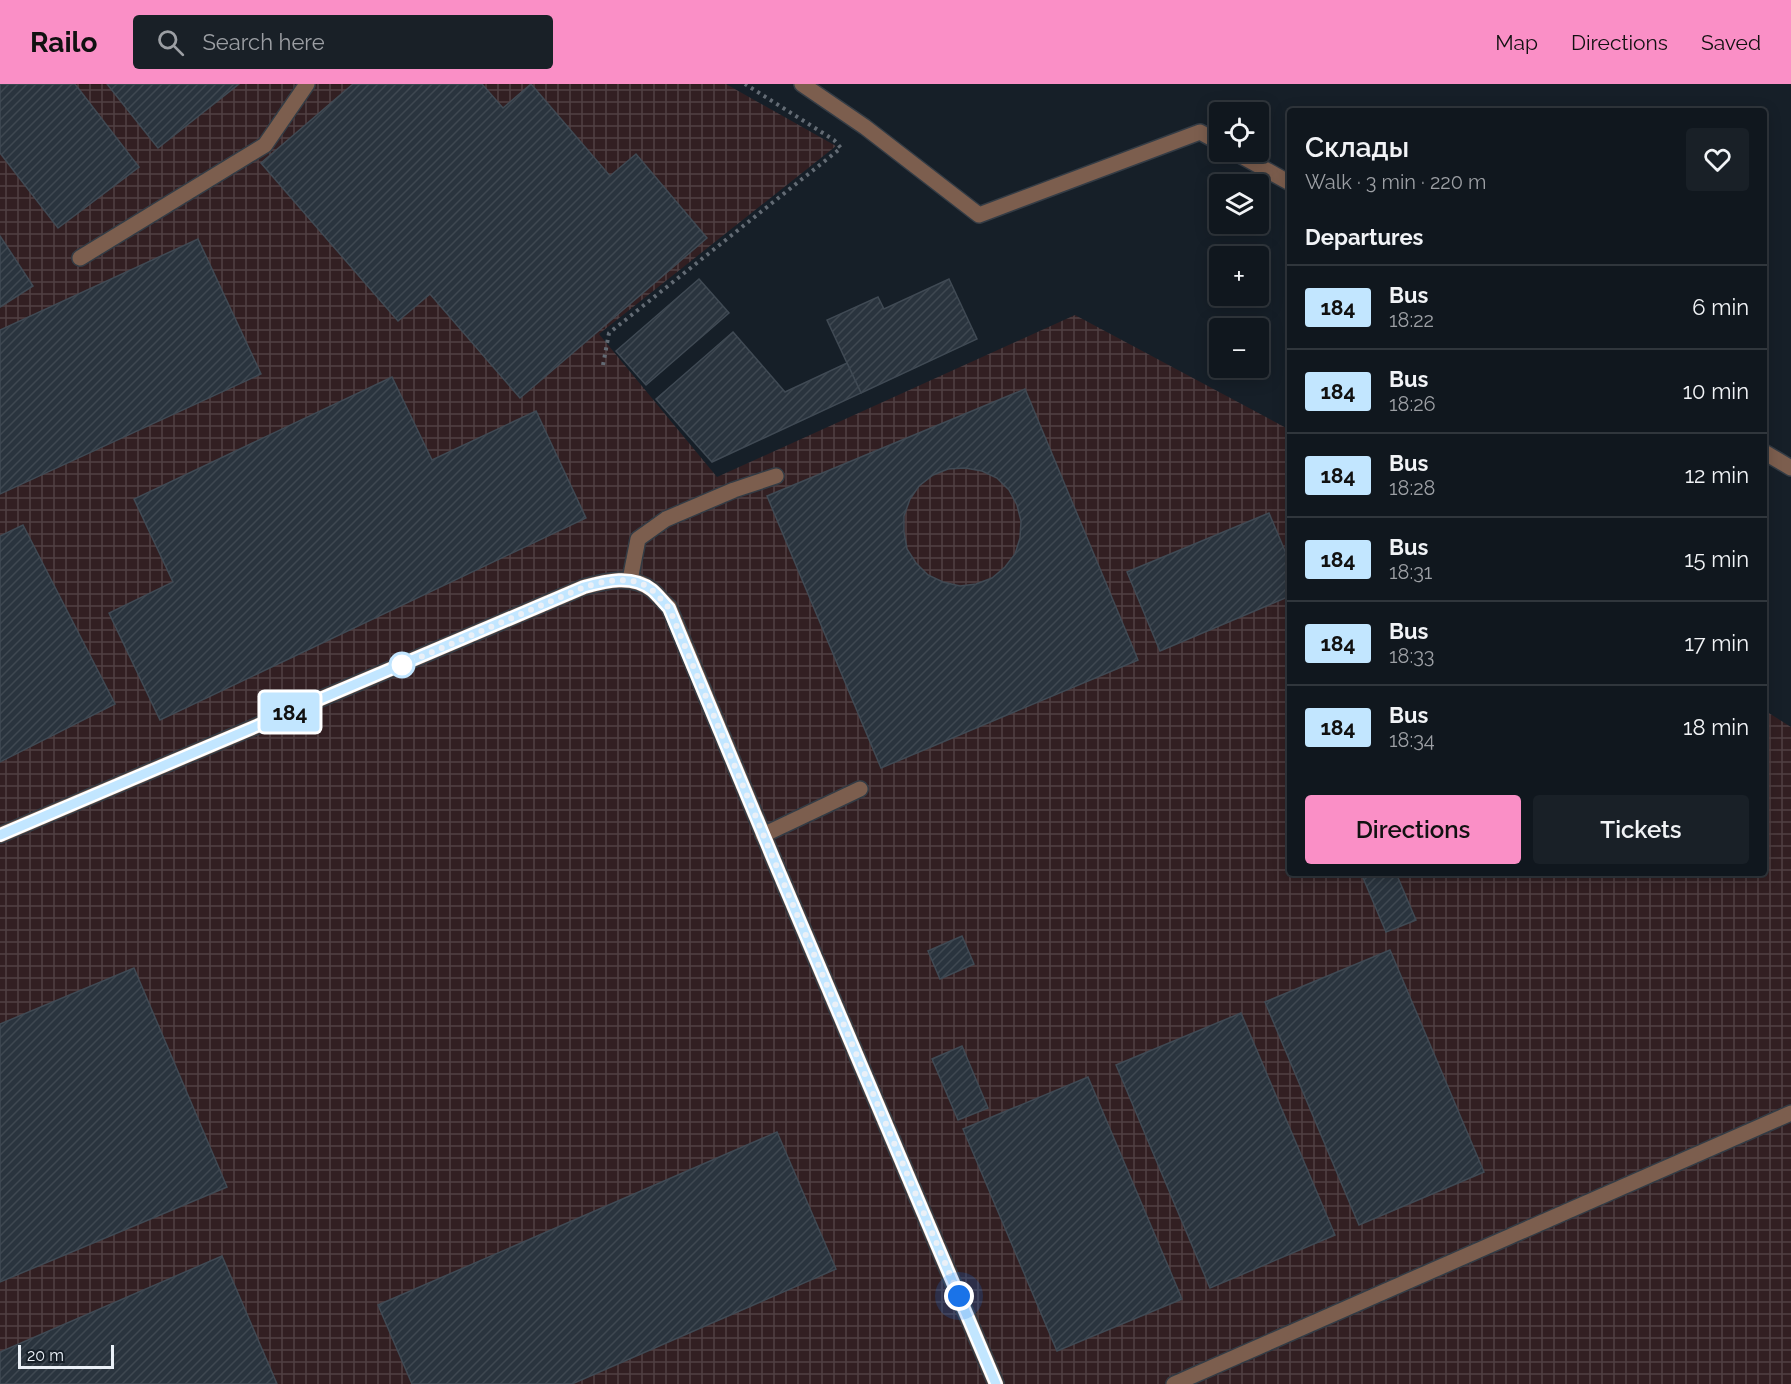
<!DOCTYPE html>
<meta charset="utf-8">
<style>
body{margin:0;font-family:Raleway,sans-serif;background:#192027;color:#f1f3f6;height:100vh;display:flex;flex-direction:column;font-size:22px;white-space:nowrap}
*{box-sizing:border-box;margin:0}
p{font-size:20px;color:#9c9fa4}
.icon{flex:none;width:33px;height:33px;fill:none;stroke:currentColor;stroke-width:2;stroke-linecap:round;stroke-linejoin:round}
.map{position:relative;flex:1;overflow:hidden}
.panel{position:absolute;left:1287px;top:24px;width:480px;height:768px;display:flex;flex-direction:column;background:#10171e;border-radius:6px;box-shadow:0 3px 15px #0003,0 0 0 2px #30363c}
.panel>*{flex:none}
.badge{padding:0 12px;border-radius:4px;font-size:21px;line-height:39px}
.tools{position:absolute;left:1209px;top:18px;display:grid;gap:12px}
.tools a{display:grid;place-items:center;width:60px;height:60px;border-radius:6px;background:#10171e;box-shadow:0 3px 15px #0003,0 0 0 2px #30363c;font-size:30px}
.scale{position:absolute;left:18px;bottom:15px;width:96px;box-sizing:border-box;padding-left:6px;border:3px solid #eaf0f7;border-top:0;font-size:16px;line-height:21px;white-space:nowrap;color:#eaf0f7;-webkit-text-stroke:4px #161f28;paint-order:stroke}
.you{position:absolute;width:30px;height:30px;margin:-15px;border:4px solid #fff;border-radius:50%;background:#1a73e8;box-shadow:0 0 0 9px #1a73e833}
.map>.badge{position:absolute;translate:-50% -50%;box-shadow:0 0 0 3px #fff}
h2{padding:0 18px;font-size:22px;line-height:54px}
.round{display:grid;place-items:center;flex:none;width:63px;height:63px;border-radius:6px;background:#192027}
.headline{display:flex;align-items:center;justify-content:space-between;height:102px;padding:0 18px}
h1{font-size:28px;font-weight:600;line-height:45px}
.action{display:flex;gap:12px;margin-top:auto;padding:12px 18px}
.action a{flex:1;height:69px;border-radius:6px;background:#fa8fc6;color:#111;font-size:24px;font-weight:600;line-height:69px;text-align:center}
.action a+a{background:#192027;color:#f1f3f6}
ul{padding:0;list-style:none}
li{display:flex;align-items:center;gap:18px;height:84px;padding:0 18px;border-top:2px solid #30363c}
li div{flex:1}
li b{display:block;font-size:22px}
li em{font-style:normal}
li .badge{min-width:66px;font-weight:700;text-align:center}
header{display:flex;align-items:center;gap:36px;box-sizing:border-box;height:84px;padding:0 30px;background:#fa8fc6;color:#111}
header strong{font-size:28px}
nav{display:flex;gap:33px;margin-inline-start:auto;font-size:21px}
.search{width:420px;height:54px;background:#192027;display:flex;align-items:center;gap:15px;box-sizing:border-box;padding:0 21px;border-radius:6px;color:#9c9fa4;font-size:22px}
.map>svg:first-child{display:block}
</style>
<header>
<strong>Railo</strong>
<div class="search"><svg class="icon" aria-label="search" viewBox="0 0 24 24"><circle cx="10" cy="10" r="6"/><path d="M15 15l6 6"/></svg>Search here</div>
<nav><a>Map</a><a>Directions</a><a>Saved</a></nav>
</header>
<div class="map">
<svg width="1791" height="1300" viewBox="0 0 1791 1300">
<defs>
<pattern id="industrial-grid" width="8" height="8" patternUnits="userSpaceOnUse" patternTransform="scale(1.5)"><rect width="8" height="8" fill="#321f22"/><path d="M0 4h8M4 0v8" fill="none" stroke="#504043"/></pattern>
<pattern id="building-hatch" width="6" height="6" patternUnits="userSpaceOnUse" patternTransform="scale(1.5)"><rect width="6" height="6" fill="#2a343e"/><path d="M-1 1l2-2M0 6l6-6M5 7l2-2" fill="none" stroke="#3f4851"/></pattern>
</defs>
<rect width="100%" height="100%" fill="#161f28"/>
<path fill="url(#industrial-grid)" d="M0 0H726L836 62 599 250 717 393 1075 231 1290 346V789H1764V626L1791 643V1300H0Z"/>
<g fill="url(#building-hatch)" stroke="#404a54" stroke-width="1.5" fill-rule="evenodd">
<path d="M0 0H75L139 83 58 144 0 69Z"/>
<path d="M107 0H239L158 64Z"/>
<path d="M353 0H482L503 24 531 0 610 92 636 70 707 154 520 314 430 210 398 237 261 79Z"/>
<path d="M0 152 33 202 0 223Z"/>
<path d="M198 155 261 290 0 410V246Z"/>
<path d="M699 195 729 229 646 301 616 267Z"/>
<path d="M949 195 977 255 861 309 827 236 878 213 884 225Z"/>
<path d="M733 248 785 308 847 279 861 309 712 378 656 315Z"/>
<path d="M392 293 432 376 536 327 586 434 160 636 109 529 173 498 134 415Z"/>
<path d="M1025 305 1138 576 881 684 767 412ZM965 384 982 387 997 394 1009 406 1017 421 1021 437 1020 454 1015 470 1005 483 992 494 976 500 960 502 943 498 928 491 916 479 907 465 904 448V432L910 415 919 402 933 391 948 385Z"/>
<path d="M1269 429 1290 479V512L1160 567 1127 488Z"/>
<path d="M23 441 115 620 0 678V452Z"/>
<path d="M1361 789H1396L1416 836 1386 848Z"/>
<path d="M962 852 974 880 940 895 928 867Z"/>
<path d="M1390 866 1484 1088 1359 1141 1265 918Z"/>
<path d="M134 884 227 1103 0 1198V940Z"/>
<path d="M1241 929 1335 1151 1210 1204 1116 981Z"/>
<path d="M962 962 988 1024 958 1036 932 975Z"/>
<path d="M1088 993 1182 1215 1057 1267 963 1045Z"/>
<path d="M777 1048 836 1185 572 1300H412L378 1221Z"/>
<path d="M222 1172 277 1300H0V1268Z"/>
</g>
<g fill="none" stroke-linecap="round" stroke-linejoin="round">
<g stroke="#343c45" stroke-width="18">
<g id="minor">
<path d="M802 0 865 43 979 131 1200 48 1220 59"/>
<path d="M1234 68 1290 99"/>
<path d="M80 174 265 61 307 0"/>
<path d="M1764 368 1791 384"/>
<path d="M630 496 638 455 666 435 734 406 776 392"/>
<path d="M0 751 584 503C606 497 632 490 652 506 658 511 663 518 669 523L773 774 996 1300"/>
<path d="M763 751 860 705"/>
<path d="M1174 1300 1791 1029"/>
</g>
</g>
<path stroke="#636b74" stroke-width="4" stroke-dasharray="3 4.5" stroke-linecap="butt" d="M603 281 609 249 841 64 834 56 745 0"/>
<use href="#minor" stroke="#7c5e4e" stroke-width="15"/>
</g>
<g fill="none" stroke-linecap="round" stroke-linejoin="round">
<g stroke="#fff" stroke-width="14">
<path id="line" d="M0 751 584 503C606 497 632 490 652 506 658 511 663 518 669 524L773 774 996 1300"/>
</g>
<use href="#line" stroke="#c2e6ff" stroke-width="9"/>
<path stroke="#eaf0f7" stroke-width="6" stroke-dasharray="0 10.8" d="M402 581 584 503C606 497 632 490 652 506 658 511 663 518 669 524L773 774 959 1212"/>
</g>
<circle fill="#fff" stroke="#c2e6ff" stroke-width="3" cx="402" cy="581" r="12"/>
</svg>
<div class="tools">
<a><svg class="icon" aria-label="locate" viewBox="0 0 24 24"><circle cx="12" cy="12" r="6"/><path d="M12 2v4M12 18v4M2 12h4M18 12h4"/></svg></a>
<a><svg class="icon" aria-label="layers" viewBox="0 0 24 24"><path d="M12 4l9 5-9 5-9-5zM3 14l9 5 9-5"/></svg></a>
<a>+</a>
<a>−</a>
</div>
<div class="scale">20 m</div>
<div class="you" style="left:959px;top:1212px"></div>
<b class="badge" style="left:290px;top:628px;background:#c2e6ff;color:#111">184</b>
<section class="panel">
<div class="headline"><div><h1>Склады</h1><p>Walk · 3 min · 220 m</p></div><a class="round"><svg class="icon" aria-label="heart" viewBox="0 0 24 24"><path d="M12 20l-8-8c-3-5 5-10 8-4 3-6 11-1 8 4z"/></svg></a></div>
<h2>Departures</h2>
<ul>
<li><span class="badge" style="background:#c2e6ff;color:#111">184</span><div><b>Bus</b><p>18:22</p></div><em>6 min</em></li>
<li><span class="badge" style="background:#c2e6ff;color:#111">184</span><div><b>Bus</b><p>18:26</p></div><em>10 min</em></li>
<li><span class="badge" style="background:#c2e6ff;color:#111">184</span><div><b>Bus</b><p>18:28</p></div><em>12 min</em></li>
<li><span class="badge" style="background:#c2e6ff;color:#111">184</span><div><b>Bus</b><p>18:31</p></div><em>15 min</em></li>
<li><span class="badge" style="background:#c2e6ff;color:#111">184</span><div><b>Bus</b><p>18:33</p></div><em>17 min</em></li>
<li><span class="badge" style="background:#c2e6ff;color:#111">184</span><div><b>Bus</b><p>18:34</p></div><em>18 min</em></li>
</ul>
<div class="action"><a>Directions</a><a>Tickets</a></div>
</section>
</div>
